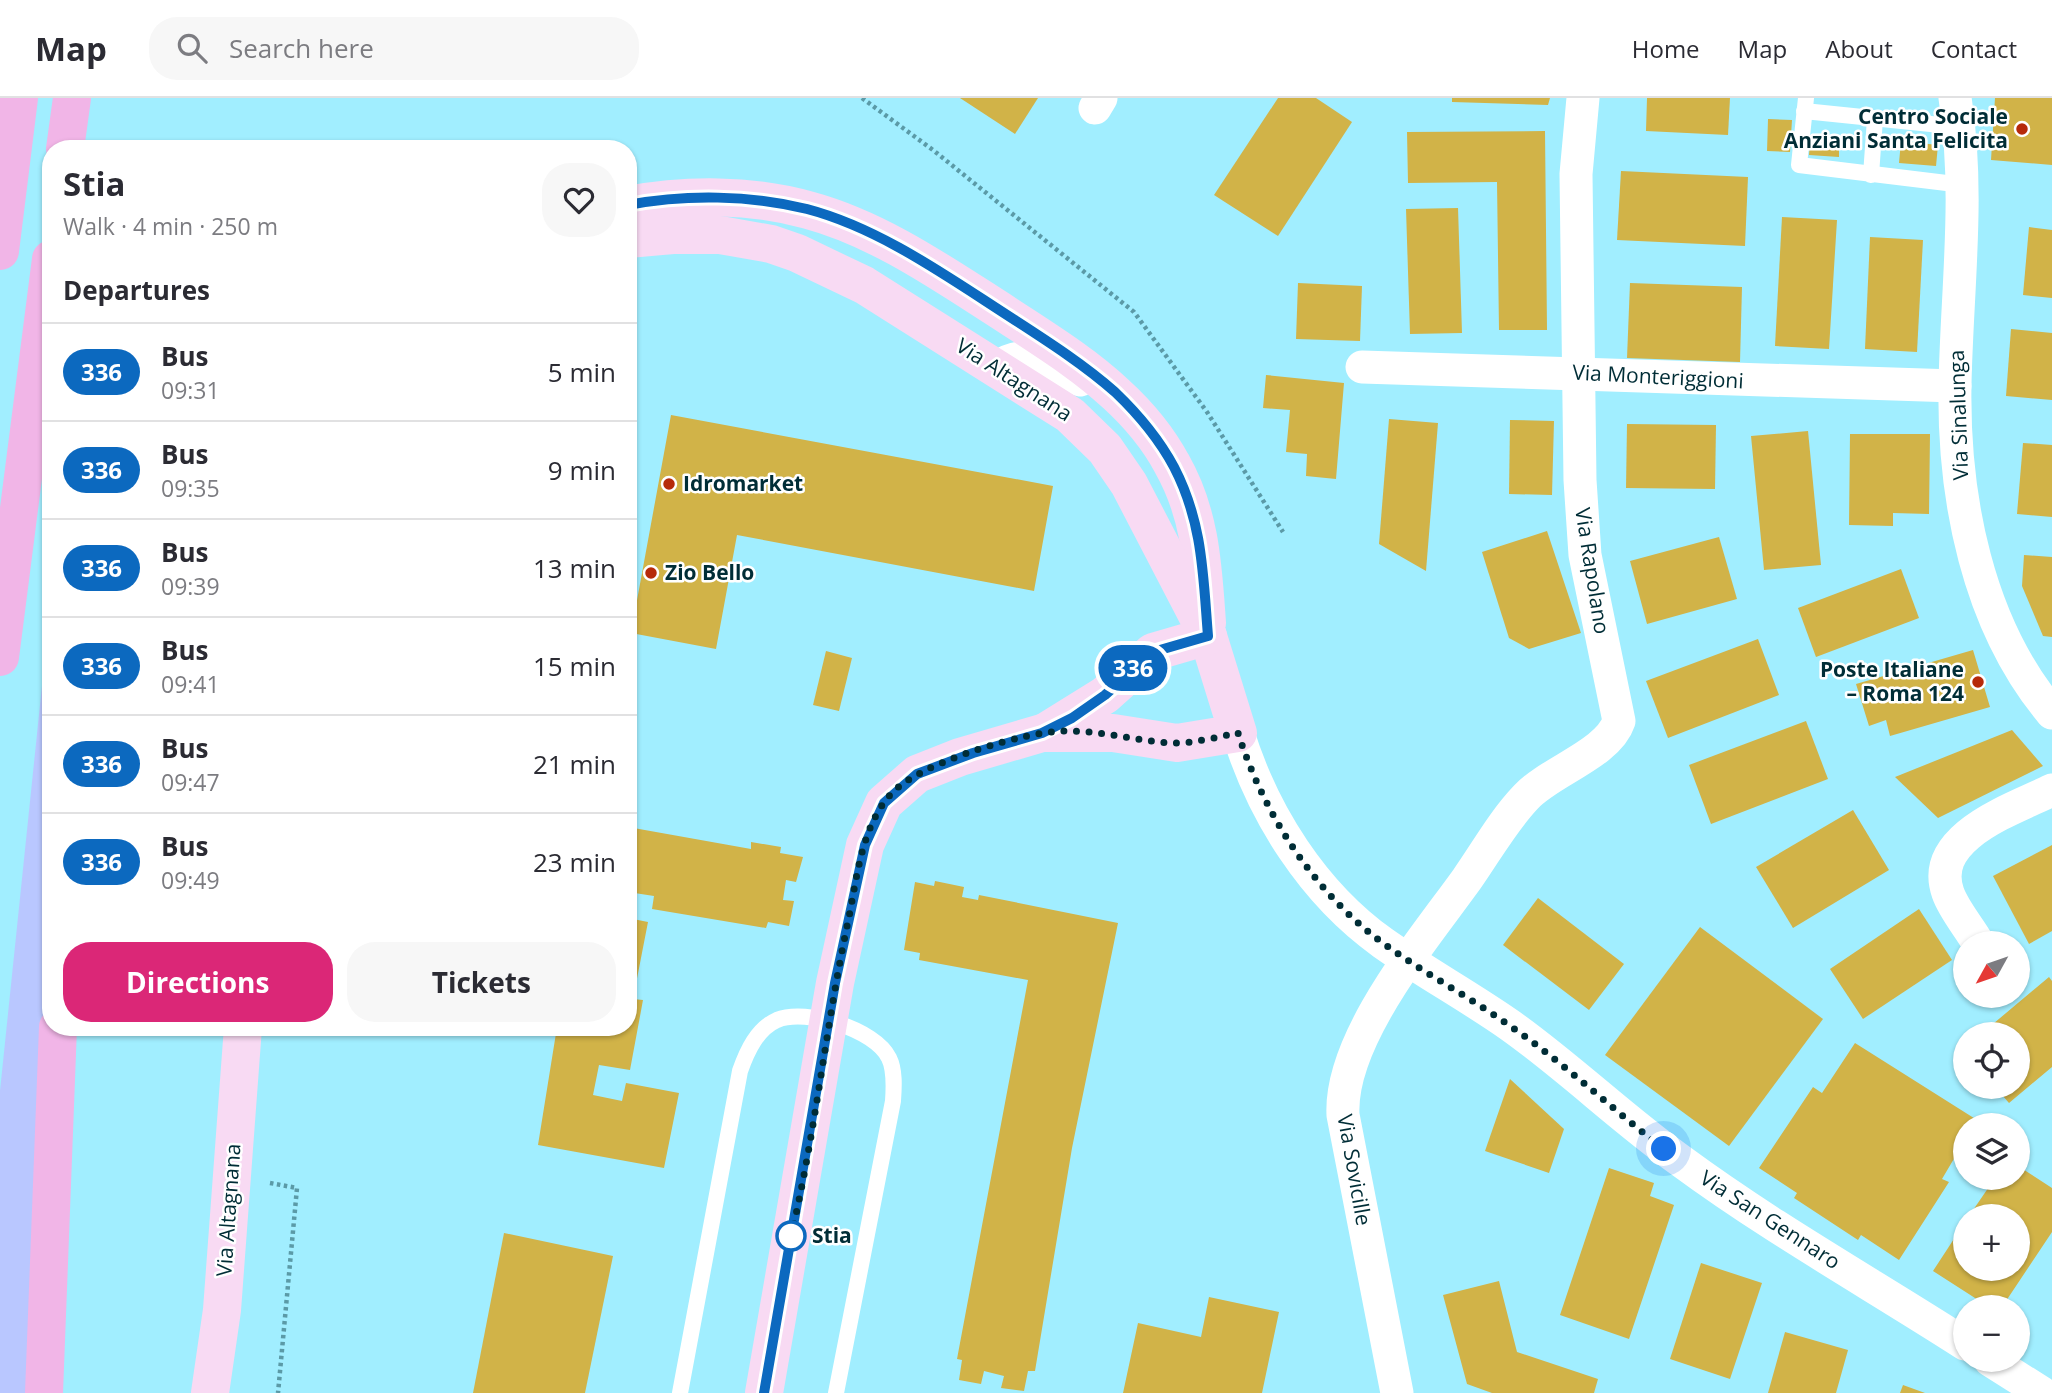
<!DOCTYPE html>
<meta charset="utf-8">
<style>
body{margin:0;font-family:"Open Sans",sans-serif;background:#f7f7f7;color:#2b2b33;height:100vh;display:flex;flex-direction:column;font-size:26px;white-space:nowrap}
*{box-sizing:border-box;margin:0}
p{font-size:23px;color:#7c7c81}
.icon{flex:none;width:38px;height:38px;fill:none;stroke:currentColor;stroke-width:2;stroke-linecap:round;stroke-linejoin:round}
.map{position:relative;flex:1;overflow:hidden}
.side{position:absolute;left:42px;top:42px;width:595px;height:896px;display:flex;flex-direction:column;background:#fff;border-radius:28px;box-shadow:0 2px 5px #0004}
.side>*{flex:none}
.badge{padding:0 14px;border-radius:23px;font-size:24px;line-height:46px}
.needle{width:46px;rotate:230deg}
.tools{position:absolute;left:1953px;top:833px;display:grid;gap:14px}
.tools a{display:grid;place-items:center;width:77px;height:77px;border-radius:50%;background:#fff;box-shadow:0 2px 5px #0004;font-size:35px}
.you{position:absolute;width:35px;height:35px;margin:-18px;border:5px solid #fff;border-radius:50%;background:#1a73e8;box-shadow:0 0 0 10px #1a73e833}
.map>.badge{position:absolute;translate:-50% -50%;box-shadow:0 0 0 4px #fff}
h2{padding:0 21px;font-size:26px;line-height:63px}
.round{display:grid;place-items:center;flex:none;width:74px;height:74px;border-radius:28px;background:#f7f7f7}
.overview{display:flex;align-items:center;justify-content:space-between;height:119px;padding:0 21px}
h1{font-size:33px;font-weight:700;line-height:52px}
.primary-button{display:flex;gap:14px;margin-top:auto;padding:14px 21px}
.primary-button a{flex:1;height:80px;border-radius:28px;background:#db2777;color:#fff;font-size:28px;font-weight:700;line-height:80px;text-align:center}
.primary-button a+a{background:#f7f7f7;color:#2b2b33}
ul{padding:0;list-style:none}
li{display:flex;align-items:center;gap:21px;height:98px;padding:0 21px;border-top:2px solid #e1e1e2}
li div{flex:1}
li b{display:block;font-size:26px}
li em{font-style:normal}
li .badge{min-width:77px;font-weight:700;text-align:center}
header{display:flex;align-items:center;gap:42px;box-sizing:border-box;height:98px;padding:0 35px;background:#fff;border-bottom:2px solid #e1e1e2}
header strong{font-size:33px}
nav{display:flex;gap:38px;margin-inline-start:auto;font-size:24px}
.search{width:490px;height:63px;background:#f7f7f7;display:flex;align-items:center;gap:18px;box-sizing:border-box;padding:0 24px;border-radius:28px;color:#7c7c81;font-size:26px}
.map>svg:first-child{display:block}
</style>
<header>
<strong>Map</strong>
<div class="search"><svg class="icon" aria-label="search" viewBox="0 0 24 24"><circle cx="10" cy="10" r="6"/><path d="M15 15l6 6"/></svg>Search here</div>
<nav><a>Home</a><a>Map</a><a>About</a><a>Contact</a></nav>
</header>
<div class="map">
<svg width="2052" height="1295" viewBox="0 0 2052 1295">
<rect width="100%" height="100%" fill="#a1eeff"/>
<path fill="#b9c7ff" d="M43 578 51 580V744L29 1295H0V993Z"/>
<g fill="#d1b348">
<path d="M960 0H1038L1015 36Z"/>
<path d="M1278 0H1316L1352 24 1278 138 1214 97Z"/>
<path d="M1452 0H1550L1548 7 1452 4Z"/>
<path d="M1647 0H1730L1728 37 1646 33Z"/>
<path d="M1995 0H2052V67L1991 62Z"/>
<path d="M1768 21 1792 22 1790 54 1767 53Z"/>
<path d="M1545 33 1547 232H1499L1497 84 1408 85 1407 34Z"/>
<path d="M1901 43 1938 47 1936 68 1899 65Z"/>
<path d="M1810 44 1839 46V59L1809 57Z"/>
<path d="M1621 73 1748 79 1745 148 1617 142Z"/>
<path d="M1458 110 1462 235 1410 236 1406 111Z"/>
<path d="M1782 119 1837 122 1829 251 1775 248Z"/>
<path d="M2029 129 2052 132V200L2023 197Z"/>
<path d="M1870 139 1923 142 1917 254 1865 251Z"/>
<path d="M1298 185 1362 188 1360 243 1296 241Z"/>
<path d="M1630 185 1742 189 1740 264 1627 260Z"/>
<path d="M2011 231 2052 235V302L2006 298Z"/>
<path d="M1266 277 1344 285 1336 381 1306 378 1307 356 1286 354 1290 312 1263 310Z"/>
<path d="M671 317 1053 388 1034 493 737 437 716 551 631 535Z"/>
<path d="M1389 321 1438 325 1426 473 1379 446Z"/>
<path d="M1510 322 1554 323 1552 397 1509 396Z"/>
<path d="M1627 326 1716 327 1715 391 1626 390Z"/>
<path d="M1808 333 1821 467 1764 472 1751 338Z"/>
<path d="M1850 336H1930L1929 416 1893 415V428L1849 427Z"/>
<path d="M2023 345 2052 347V419L2017 416Z"/>
<path d="M1547 433 1581 535 1529 551 1509 540 1482 454Z"/>
<path d="M1719 439 1737 501 1647 526 1630 463Z"/>
<path d="M2024 457 2052 459V539L2043 538 2022 488Z"/>
<path d="M1901 471 1919 520 1816 559 1798 510Z"/>
<path d="M1758 541 1779 597 1668 640 1646 583Z"/>
<path d="M1973 552 1990 609 1890 638 1886 622 1869 628 1856 586Z"/>
<path d="M826 553 852 560 839 613 813 607Z"/>
<path d="M1806 623 1828 681 1711 726 1689 667Z"/>
<path d="M2012 632 2043 668 1938 720 1895 679Z"/>
<path d="M1853 712 1889 772 1793 830 1756 769Z"/>
<path d="M628 729 751 751V744L781 749 780 755 803 759 796 784 786 782 783 802 794 803 789 828 768 824 766 830 652 811 654 798 628 794Z"/>
<path d="M2052 747V833L2029 846 1993 778Z"/>
<path d="M935 783 964 789 962 799 978 802 979 797 1118 825 1072 1050 1035 1273H1028L1024 1293 1001 1290 1004 1278 984 1273 981 1286 959 1282 962 1262 957 1261 1028 882 919 862 920 855 904 852 915 784 934 788Z"/>
<path d="M1538 800 1624 866 1589 912 1503 847Z"/>
<path d="M1919 811 1952 862 1863 921 1830 871Z"/>
<path d="M628 820 648 824 633 901 643 902 630 972 599 967 593 997 622 1003 626 985 679 995 664 1070 538 1047 557 929H628Z"/>
<path d="M1700 829 1823 921 1729 1048 1605 957Z"/>
<path d="M2049 879 2052 883V969L2009 1005 1995 989H2018V936H1981Z"/>
<path d="M1855 945 1977 1022 1974 1027H1965V1042L1942 1081 1949 1084 1899 1162 1861 1137 1858 1142 1794 1100 1797 1095 1759 1070 1813 989 1822 995Z"/>
<path d="M1510 981 1564 1031 1549 1075 1485 1053Z"/>
<path d="M2018 1068 2052 1090V1134L2002 1209H1989L1933 1173 1965 1124V1171H2018V1118H1969L1995 1080H2018Z"/>
<path d="M1609 1070 1654 1085 1650 1098 1674 1107 1629 1241 1560 1217Z"/>
<path d="M504 1135 613 1158 585 1295H473Z"/>
<path d="M1701 1165 1762 1185 1730 1281 1670 1261Z"/>
<path d="M1499 1183 1517 1254 1598 1281 1594 1295H1492L1467 1286 1443 1197Z"/>
<path d="M1209 1199 1279 1214 1262 1295H1123L1138 1225 1201 1239Z"/>
<path d="M1785 1234 1848 1252 1836 1295H1768Z"/>
<path d="M1903 1287 1925 1295H1900Z"/>
</g>
<g fill="none" stroke-linecap="round" stroke-linejoin="round">
<g stroke="#5b9aa7" stroke-width="4.5" stroke-dasharray="3.5 3.5" stroke-linecap="butt">
<path d="M862 0 933 52 1134 214 1207 314 1283 434"/>
<path d="M270 1085 297 1090 278 1295"/>
</g>
<g stroke="#fff" stroke-width="16">
<path d="M1806 0 1799 67 1963 87"/>
<path d="M1804 13 1960 29"/>
<path d="M1871 77 1875 21"/>
<path d="M680 1295 740 973C747 953 757 931 777 922 806 910 875 931 889 960 895 972 894 989 893 1003L836 1295"/>
</g>
<g stroke="#fff" stroke-width="33">
<path d="M1955 0C1970 95 1957 190 1955 286 1953 399 1977 526 2052 615"/>
<path d="M1095 10 1101 0"/>
<path d="M998 269C1027 248 1053 266 1080 282"/>
<path d="M1362 269 1955 288"/>
<path d="M1238 635C1263 716 1313 795 1383 845 1424 874 1470 899 1511 928 1570 970 1622 1021 1681 1063 1772 1130 1870 1185 1965 1246"/>
<path d="M1978 845C1969 829 1954 812 1948 795 1928 738 2014 711 2052 692"/>
<path d="M1990 1262 2042 1295"/>
<path d="M1397 1295 1343 1017C1339 941 1424 841 1467 781 1486 754 1503 723 1526 699 1550 673 1608 656 1619 623L1585 457 1580 382 1576 76 1583 0"/>
</g>
<g stroke="#f8daf3" stroke-width="38">
<path d="M628 107C686 96 751 96 808 112 879 131 943 176 1004 215 1042 240 1083 265 1116 296 1138 316 1158 340 1172 366 1201 417 1203 469 1207 525"/>
<path d="M628 141 673 137H720L771 146 797 155 864 187 1070 317 1105 351 1129 386 1208 538 1238 635 1177 645 1113 635H1042L960 659 917 676 884 705 865 747 835 885 764 1295"/>
<path d="M1047 633 1105 597 1153 554 1208 538"/>
<path d="M210 1295 222 1212 243 929"/>
</g>
<g stroke="#f1b5e7" stroke-width="38">
<path d="M65 51 72 0"/>
<path d="M0 153 19 0"/>
<path d="M0 559 51 161"/>
<path d="M44 1295 58 929"/>
</g>
</g>
<g fill="none" stroke-linecap="round" stroke-linejoin="round">
<g stroke="#fff" stroke-width="16">
<path id="line" d="M628 107C686 96 750 97 807 111 879 130 945 177 1007 217 1044 241 1082 265 1115 294 1137 315 1159 341 1174 369 1203 425 1203 477 1208 538L1153 554 1105 597 1072 620 1042 635 973 655 917 676 884 705 865 747 835 885 764 1295"/>
</g>
<use href="#line" stroke="#0c69bf" stroke-width="10"/>
<path stroke="#002d36" stroke-width="7" stroke-dasharray="0 12.6" d="M791 1138C816 1033 826 925 849 819 857 779 862 726 892 695 920 666 1002 642 1043 635 1087 628 1127 642 1170 645 1192 646 1216 639 1238 635 1264 716 1312 791 1380 843 1422 874 1468 898 1510 928 1564 965 1612 1011 1664 1051"/>
</g>
<g fill="#b62a0a" stroke="#fff" stroke-width="2.5">
<circle cx="2022" cy="31" r="7"/>
<circle cx="669" cy="386" r="7"/>
<circle cx="651" cy="475" r="7"/>
<circle cx="1978" cy="584" r="7"/>
</g>
<circle fill="#fff" stroke="#0c69bf" stroke-width="3.5" cx="791" cy="1138" r="14"/>
<g text-anchor="middle" stroke-width="5" stroke-linejoin="round" paint-order="stroke">
<g font-size="21" font-weight="bold" fill="#002d36" stroke="#fff" text-anchor="end">
<text x="2008" y="26">Centro Sociale<tspan x="2008" dy="24">Anziani Santa Felicita</tspan></text>
<text x="683" y="393" text-anchor="start">Idromarket</text>
<text x="665" y="482" text-anchor="start">Zio Bello</text>
<text x="1964" y="579">Poste Italiane<tspan x="1964" dy="24">– Roma 124</tspan></text>
</g>
<g font-size="21" fill="#002d36" stroke="#fff">
<text transform="translate(1658 279) rotate(3)" y="7">Via Monteriggioni</text>
<text transform="translate(1014 282) rotate(33)" y="7">Via Altagnana</text>
<text transform="translate(1959 317) rotate(-92)" y="7">Via Sinalunga</text>
<text transform="translate(1592 473) rotate(81)" y="7">Via Rapolano</text>
<text transform="translate(1354 1072) rotate(80)" y="7">Via Sovicille</text>
<text transform="translate(229 1112) rotate(-86)" y="7">Via Altagnana</text>
<text transform="translate(1770 1122) rotate(33)" y="7">Via San Gennaro</text>
</g>
<g font-size="21" font-weight="bold" fill="#002d36" stroke="#fff" text-anchor="start">
<text x="812" y="1145">Stia</text>
</g>
</g>
</svg>
<div class="tools">
<a><svg class="needle" viewBox="-14 -14 28 28"><path d="M0-13l5 13h-10z" fill="#e53935"/><path d="M0 13l5-13h-10z" fill="#7c7c81"/></svg></a>
<a><svg class="icon" aria-label="locate" viewBox="0 0 24 24"><circle cx="12" cy="12" r="6"/><path d="M12 2v4M12 18v4M2 12h4M18 12h4"/></svg></a>
<a><svg class="icon" aria-label="layers" viewBox="0 0 24 24"><path d="M12 4l9 5-9 5-9-5zM3 14l9 5 9-5"/></svg></a>
<a>+</a>
<a>−</a>
</div>
<div class="you" style="left:1664px;top:1051px"></div>
<b class="badge" style="left:1133px;top:570px;background:#0c69bf;color:#fff">336</b>
<section class="side">
<div class="overview"><div><h1>Stia</h1><p>Walk · 4 min · 250 m</p></div><a class="round"><svg class="icon" aria-label="heart" viewBox="0 0 24 24"><path d="M12 20l-8-8c-3-5 5-10 8-4 3-6 11-1 8 4z"/></svg></a></div>
<h2>Departures</h2>
<ul>
<li><span class="badge" style="background:#0c69bf;color:#fff">336</span><div><b>Bus</b><p>09:31</p></div><em>5 min</em></li>
<li><span class="badge" style="background:#0c69bf;color:#fff">336</span><div><b>Bus</b><p>09:35</p></div><em>9 min</em></li>
<li><span class="badge" style="background:#0c69bf;color:#fff">336</span><div><b>Bus</b><p>09:39</p></div><em>13 min</em></li>
<li><span class="badge" style="background:#0c69bf;color:#fff">336</span><div><b>Bus</b><p>09:41</p></div><em>15 min</em></li>
<li><span class="badge" style="background:#0c69bf;color:#fff">336</span><div><b>Bus</b><p>09:47</p></div><em>21 min</em></li>
<li><span class="badge" style="background:#0c69bf;color:#fff">336</span><div><b>Bus</b><p>09:49</p></div><em>23 min</em></li>
</ul>
<div class="primary-button"><a>Directions</a><a>Tickets</a></div>
</section>
</div>
